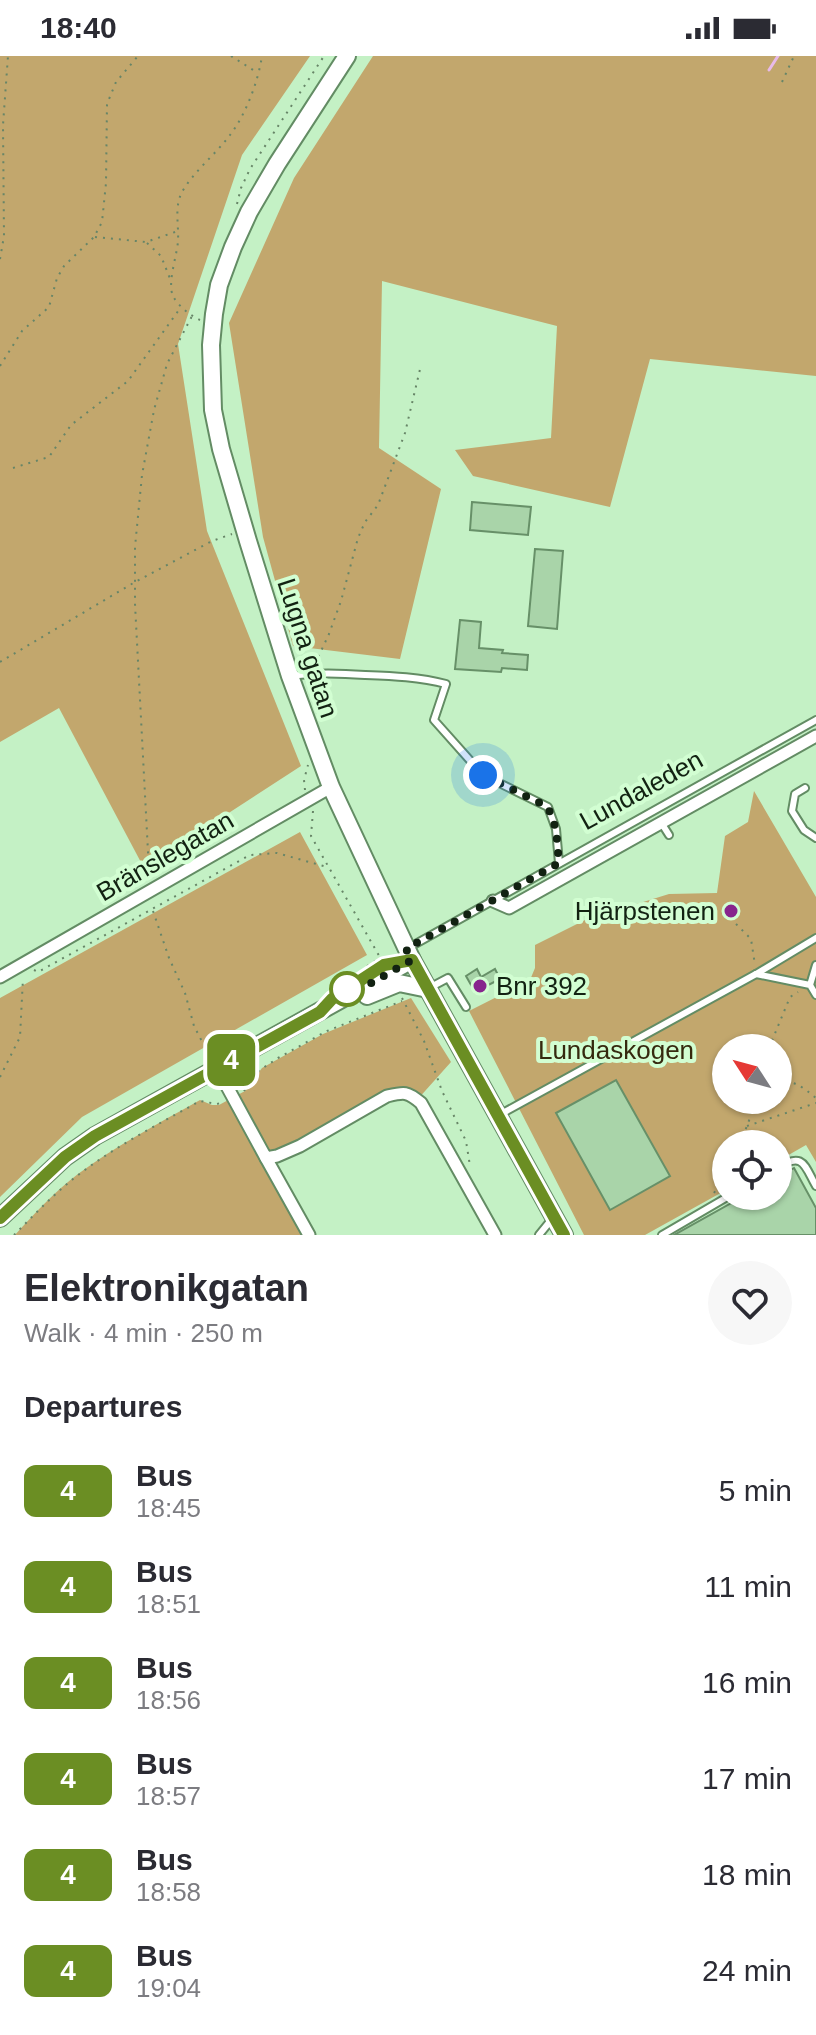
<!DOCTYPE html>
<meta charset="utf-8">
<style>
body{margin:0;font-family:Helvetica,sans-serif;background:#f7f7f7;color:#2b2b33;height:100vh;display:flex;flex-direction:column;font-size:30px;white-space:nowrap}
*{box-sizing:border-box;margin:0}
p{font-size:26px;color:#7c7c81}
.icon{flex:none;width:44px;height:44px;fill:none;stroke:currentColor;stroke-width:2;stroke-linecap:round;stroke-linejoin:round}
.map{position:relative;height:1179px;overflow:hidden}
.sheet{display:flex;flex-direction:column;background:#fff;flex:1}
.sheet>*{flex:none}
.badge{padding:0 16px;border-radius:12px;font-size:28px;line-height:52px}
.needle{width:52px;rotate:306deg}
.tools{position:absolute;left:712px;top:978px;display:grid;gap:16px}
.tools a{display:grid;place-items:center;width:80px;height:80px;border-radius:50%;background:#fff;box-shadow:0 2px 6px #0004;font-size:40px}
.you{position:absolute;width:40px;height:40px;margin:-20px;border:6px solid #fff;border-radius:50%;background:#1a73e8;box-shadow:0 0 0 12px #1a73e833}
.map>.badge{position:absolute;translate:-50% -50%;box-shadow:0 0 0 4px #fff}
h2{padding:0 24px;font-size:30px;line-height:72px}
.round{display:grid;place-items:center;flex:none;width:84px;height:84px;border-radius:42px;background:#f7f7f7}
.headline{display:flex;align-items:center;justify-content:space-between;height:136px;padding:0 24px}
h1{font-size:38px;font-weight:700;line-height:60px}
ul{padding:0;list-style:none}
li{display:flex;align-items:center;gap:24px;height:96px;padding:0 24px}
li div{flex:1}
li b{display:block;font-size:30px}
li em{font-style:normal}
li .badge{min-width:88px;font-weight:700;text-align:center}
.status{display:flex;justify-content:space-between;align-items:center;height:56px;padding:0 40px;background:#fff;direction:ltr}
.status svg{height:22px;fill:currentColor}
.map>svg:first-child{display:block}
</style>
<div class="status"><b>18:40</b><svg viewBox="0 0 49 12"><path d="M0 12V9h3v3zM5 12V6h3v6zM10 12V3h3v9zM15 12V0h3v12zM26 1h20v11H26zM47 4h2v5h-2z"/></svg></div>
<div class="map">
<svg width="816" height="1179" viewBox="0 0 816 1179">
<rect width="100%" height="100%" fill="#c4f1c5"/>
<g fill="#c2a76d" fill-rule="evenodd">
<path d="M0 0H310L242 99 178 288 207 475 301 710 144 812 59 652 0 686Z"/>
<path d="M373 0H816V320L650 303 610 451 473 420 455 394 551 382 557 270 382 225 379 392 441 433 400 603 293 590 263 481 229 267 294 122Z"/>
<path d="M754 735 816 841V1106L806 1089 778 1105V1088H726V1134L645 1179H584L469 955 530 924 535 912V889L585 864 669 838 717 837 725 780 748 766ZM726 992H778V1044H726Z"/>
<path d="M300 776 367 899 82 1061 0 1141V942Z"/>
<path d="M411 942 451 1006 417 1044 388 1037 268 1105 309 1179H15C34 1158 54 1136 78 1118 116 1090 159 1067 200 1044L212 1049H219L245 1035 262 1012 323 978Z"/>
</g>
<g fill="none" stroke-linecap="round" stroke-linejoin="round">
<path stroke="#e8bae9" stroke-width="3" d="M769 14 778 0"/>
</g>
<g fill="#a9d4a9" stroke="#679068" stroke-width="2">
<path d="M472 446 531 451 528 479 470 474Z"/>
<path d="M535 493 563 495 557 573 528 570Z"/>
<path d="M460 564 481 566 479 592 503 594 502 597 528 599 527 614 502 612 501 616 455 613Z"/>
<path d="M477 913 481 921 495 913 500 923 475 936 466 920Z"/>
<path d="M616 1024 670 1120 610 1154 556 1057Z"/>
<path d="M794 1112 816 1152V1179H674L744 1140H778V1121Z"/>
</g>
<g fill="none" stroke-linecap="round" stroke-linejoin="round">
<g stroke="#638c64" stroke-width="10">
<g id="lane">
<path d="M290 620C315 616 340 617 365 619 392 620 420 621 446 628L434 664 483 719 548 751 556 773 559 807"/>
<path d="M805 732 795 738 792 755 804 774 816 782"/>
<path d="M662 768 669 779"/>
<path d="M410 891 816 664"/>
<path d="M756 918 810 929 816 939"/>
<path d="M810 929 816 909"/>
<path d="M431 931 448 922 466 951"/>
<path d="M501 1058 756 918 816 882"/>
<path d="M778 1111C804 1096 804 1109 816 1130"/>
<path d="M539 1179 552 1163"/>
<path d="M662 1179 729 1140"/>
</g>
</g>
<g stroke="#638c64" stroke-width="15">
<g id="street">
<path d="M493 845 509 852 816 680"/>
<path d="M0 921 331 731"/>
<path d="M217 1012 266 1102 277 1100 300 1090 387 1040C404 1036 407 1035 421 1047L495 1179"/>
<path d="M266 1102 309 1179"/>
</g>
</g>
<g stroke="#638c64" stroke-width="20">
<g id="secondary">
<path d="M347 0 277 108 249 156 233 191 219 229 214 258 211 289 213 354 221 393 248 485 290 620 331 731 412 904 564 1179"/>
<path d="M367 940 399 927 428 933"/>
<path d="M0 1162 65 1101 95 1080 412 904"/>
</g>
</g>
<g stroke="#678567" stroke-width="2" stroke-dasharray="2 6" stroke-linecap="butt">
<path d="M231 0 258 17"/>
<path d="M782 26 794 0"/>
<path d="M237 148 241 132 250 113 324 0"/>
<path d="M95 181 146 186 178 175"/>
<path d="M147 187 161 200 171 225"/>
<path d="M0 203 4 180 3 69 8 0"/>
<path d="M200 264C191 260 178 250 173 240 167 227 177 200 178 185 179 169 174 151 182 136 194 115 215 99 230 79 246 58 258 26 262 0"/>
<path d="M0 310 22 275 49 251 57 222 64 210 94 181 102 166 106 127 107 48 116 26 138 0"/>
<path d="M13 412 49 401 71 369 128 325 181 251"/>
<path d="M0 606 135 526 212 485 232 478"/>
<path d="M315 608 329 578 341 545 358 482 365 466 378 449 405 377 421 309"/>
<path d="M305 734 304 724 308 709"/>
<path d="M313 755 311 780 382 905"/>
<path d="M151 821 149 815 135 548V491L142 419 154 354 167 308 192 260"/>
<path d="M153 855 169 902 185 937 194 970 210 1001"/>
<path d="M736 868 751 883 755 909"/>
<path d="M367 910 379 903"/>
<path d="M34 914 38 916 250 799 277 797 327 811"/>
<path d="M402 942 424 985 442 1035 466 1085 470 1110"/>
<path d="M769 992 790 941 798 936"/>
<path d="M0 1021 20 981 23 922"/>
<path d="M778 1025C794 1024 804 1032 816 1042"/>
<path d="M244 1035 257 1016 278 1002 327 975 402 945"/>
<path d="M747 1070 816 1047"/>
<path d="M740 1088 750 1062 753 1044"/>
<path d="M714 1137 726 1118"/>
<path d="M14 1179C33 1160 52 1140 73 1123 112 1092 157 1069 200 1045L217 1048 224 1046"/>
</g>
<use href="#lane" stroke="#fff" stroke-width="6"/>
<use href="#street" stroke="#fff" stroke-width="11"/>
<use href="#secondary" stroke="#fff" stroke-width="16"/>
</g>
<g fill="none" stroke-linecap="round" stroke-linejoin="round">
<g stroke="#fff" stroke-width="18">
<path id="line" d="M0 1162 65 1101 95 1080 320 956 332 943 384 909 412 904 564 1179"/>
</g>
<use href="#line" stroke="#6b8e23" stroke-width="12"/>
<path stroke="#122212" stroke-width="8" stroke-dasharray="0 14.4" d="M347 933 343 943 412 904 406 893 559 807 556 773 548 751 483 719"/>
</g>
<g fill="#87258d" stroke="#d2fed2" stroke-width="3">
<circle cx="731" cy="855" r="8"/>
<circle cx="480" cy="930" r="8"/>
</g>
<circle fill="#fff" stroke="#6b8e23" stroke-width="4" cx="347" cy="933" r="16"/>
<g text-anchor="middle" stroke-width="8" stroke-linejoin="round" paint-order="stroke">
<g font-size="26" fill="#122212" stroke="#d2fed2">
<text transform="translate(308 592) rotate(72)" y="9">Lugna gatan</text>
<text transform="translate(641 734) rotate(-29)" y="9">Lundaleden</text>
<text transform="translate(165 800) rotate(-30)" y="9">Bränslegatan</text>
</g>
<g font-size="26" fill="#122212" stroke="#d2fed2" text-anchor="end">
<text x="715" y="864">Hjärpstenen</text>
<text x="496" y="939" text-anchor="start">Bnr 392</text>
</g>
<g font-size="26" fill="#35290e" stroke="#d2fed2">
<text x="616" y="1003">Lundaskogen</text>
</g>
</g>
</svg>
<div class="tools">
<a><svg class="needle" viewBox="-14 -14 28 28"><path d="M0-13l5 13h-10z" fill="#e53935"/><path d="M0 13l5-13h-10z" fill="#7c7c81"/></svg></a>
<a><svg class="icon" aria-label="locate" viewBox="0 0 24 24"><circle cx="12" cy="12" r="6"/><path d="M12 2v4M12 18v4M2 12h4M18 12h4"/></svg></a>
</div>
<div class="you" style="left:483px;top:719px"></div>
<b class="badge" style="left:231px;top:1004px;background:#6b8e23;color:#fff">4</b>
</div>
<section class="sheet">
<div class="headline"><div><h1>Elektronikgatan</h1><p>Walk · 4 min · 250 m</p></div><a class="round"><svg class="icon" aria-label="heart" viewBox="0 0 24 24"><path d="M12 20l-8-8c-3-5 5-10 8-4 3-6 11-1 8 4z"/></svg></a></div>
<h2>Departures</h2>
<ul>
<li><span class="badge" style="background:#6b8e23;color:#fff">4</span><div><b>Bus</b><p>18:45</p></div><em>5 min</em></li>
<li><span class="badge" style="background:#6b8e23;color:#fff">4</span><div><b>Bus</b><p>18:51</p></div><em>11 min</em></li>
<li><span class="badge" style="background:#6b8e23;color:#fff">4</span><div><b>Bus</b><p>18:56</p></div><em>16 min</em></li>
<li><span class="badge" style="background:#6b8e23;color:#fff">4</span><div><b>Bus</b><p>18:57</p></div><em>17 min</em></li>
<li><span class="badge" style="background:#6b8e23;color:#fff">4</span><div><b>Bus</b><p>18:58</p></div><em>18 min</em></li>
<li><span class="badge" style="background:#6b8e23;color:#fff">4</span><div><b>Bus</b><p>19:04</p></div><em>24 min</em></li>
</ul>
</section>
